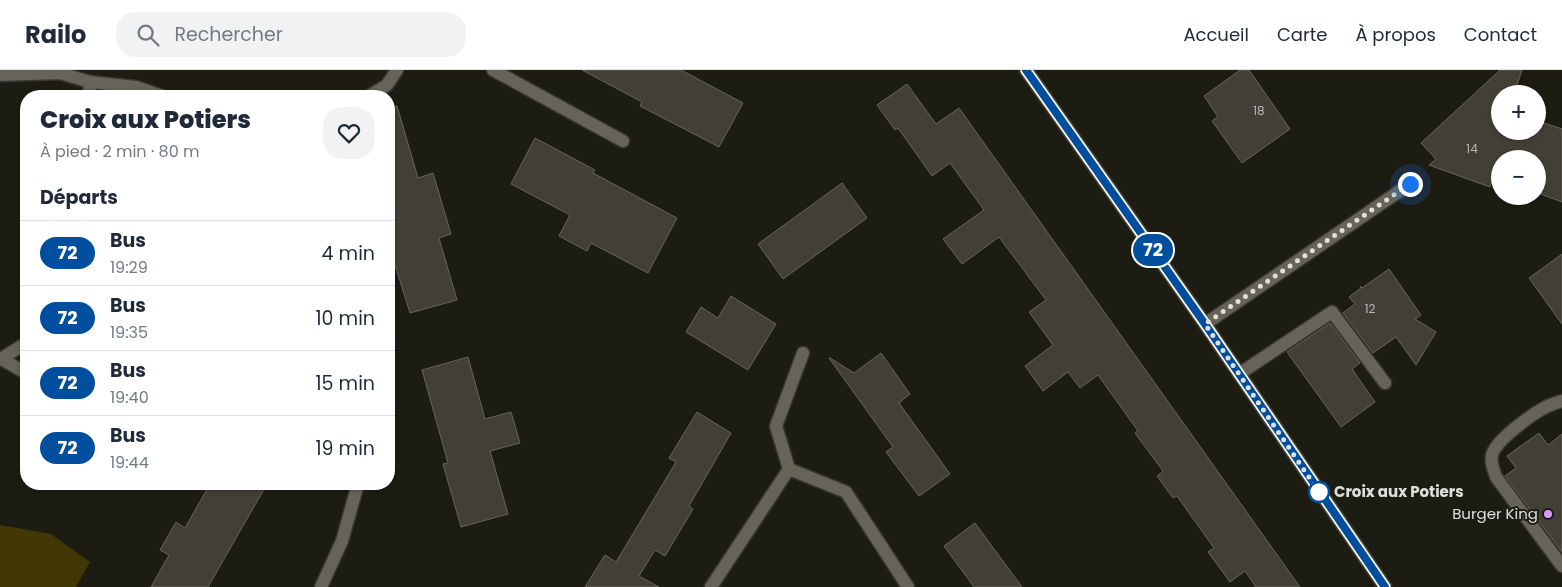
<!DOCTYPE html>
<html lang="fr">
<meta charset="utf-8">
<style>
body{margin:0;font-family:Poppins,sans-serif;background:#f2f2f3;color:#1f2937;height:100vh;display:flex;flex-direction:column;font-size:19px;white-space:nowrap}
*{box-sizing:border-box;margin:0}
p{font-size:16px;color:#747a83}
.icon{flex:none;width:28px;height:28px;fill:none;stroke:currentColor;stroke-width:2;stroke-linecap:round;stroke-linejoin:round}
.map{position:relative;flex:1;overflow:hidden}
.details{position:absolute;left:20px;top:20px;width:375px;height:400px;display:flex;flex-direction:column;background:#fff;border-radius:20px;box-shadow:0 1px 4px #0004}
.details>*{flex:none}
.badge{padding:0 10px;border-radius:16px;font-size:18px;line-height:32px}
.tools{position:absolute;left:1491px;top:15px;display:grid;gap:10px}
.tools a{display:grid;place-items:center;width:55px;height:55px;border-radius:50%;background:#fff;box-shadow:0 1px 4px #0004;font-size:25px}
.you{position:absolute;width:25px;height:25px;margin:-12px;border:4px solid #fff;border-radius:50%;background:#1a73e8;box-shadow:0 0 0 8px #1a73e833}
.map>.badge{position:absolute;translate:-50% -50%;box-shadow:0 0 0 2px #fff}
h2{padding:0 20px;font-size:19px;line-height:45px}
.round{display:grid;place-items:center;flex:none;width:52px;height:52px;border-radius:20px;background:#f2f2f3}
.headline{display:flex;align-items:center;justify-content:space-between;height:85px;padding:0 20px}
h1{font-size:24px;font-weight:800;line-height:38px}
ul{padding:0;list-style:none}
li{display:flex;align-items:center;gap:15px;height:65px;padding:0 20px;border-top:1px solid #e0e1e3}
li div{flex:1}
li b{display:block;font-size:19px}
li em{font-style:normal}
li .badge{min-width:55px;font-weight:700;text-align:center}
header{display:flex;align-items:center;gap:30px;box-sizing:border-box;height:70px;padding:0 25px;background:#fff;border-bottom:1px solid #e0e1e3}
header strong{font-size:24px}
nav{display:flex;gap:28px;margin-inline-start:auto;font-size:18px}
.search{width:350px;height:45px;background:#f2f2f3;display:flex;align-items:center;gap:12px;box-sizing:border-box;padding:0 18px;border-radius:20px;color:#747a83;font-size:19px}
.map>svg:first-child{display:block}
</style>
<header>
<strong>Railo</strong>
<div class="search"><svg class="icon" aria-label="search" viewBox="0 0 24 24"><circle cx="10" cy="10" r="6"/><path d="M15 15l6 6"/></svg>Rechercher</div>
<nav><a>Accueil</a><a>Carte</a><a>À propos</a><a>Contact</a></nav>
</header>
<div class="map">
<svg width="1562" height="517" viewBox="0 0 1562 517">
<rect width="100%" height="100%" fill="#1d1c13"/>
<path fill="#413805" d="M0 455 51 464 90 492 76 517H0Z"/>
<g fill="#424036" stroke="#67655a">
<path d="M582 0H681L743 33 719 77 640 36 642 32Z"/>
<path d="M1240 0H1249L1290 59 1242 93 1212 51 1218 47 1204 26Z"/>
<path d="M1500 0H1522L1514 24H1500V61H1538V51L1562 59V132L1538 123V89H1500V109L1493 107 1490 117 1429 95 1436 89 1421 73Z"/>
<path d="M907 14 936 54 959 38 1300 517H1256L1245 501 1230 512 1208 482 1214 478 1177 426 1173 428 1157 406 1163 401 1135 363 1138 361 1098 305 1080 318 1068 302 1043 321 1025 296 1053 275 1029 242 1046 230 999 167 962 194 943 169 984 140 950 93 932 106 898 58 895 60 877 35Z"/>
<path d="M397 36 418 108 433 103 451 164 439 168 457 230 410 243 391 182 394 181 389 164V37Z"/>
<path d="M535 68 595 100 593 103 677 148 648 203 591 173 587 181 559 166 570 145 511 114Z"/>
<path d="M842 113 867 148 783 209 758 174Z"/>
<path d="M1562 184V254L1529 208Z"/>
<path d="M1389 199 1421 245 1415 249 1436 262 1416 295 1396 267 1373 283 1343 243 1355 234 1349 227 1361 218 1360 216 1362 218Z"/>
<path d="M731 226 776 254 748 300 686 262 701 237 718 248Z"/>
<path d="M1330 253 1360 293 1352 299 1375 332 1341 357 1287 282Z"/>
<path d="M881 283 910 324 899 333 950 404 919 426 886 382 893 377 829 288H830L854 303Z"/>
<path d="M468 287 485 349 511 342 520 373 490 381 508 444 461 457 443 394 448 393 422 300Z"/>
<path d="M697 342 731 363 689 436 693 439 665 486 655 480 639 506 659 517H585L605 485 616 492 676 392 669 388Z"/>
<path d="M1539 363 1548 375 1562 364V482L1505 406 1516 398 1507 386Z"/>
<path d="M210 414H267L208 517H151L169 485 160 480 176 452 185 458Z"/>
<path d="M975 453 1022 517H974L944 476Z"/>
</g>
<g fill="none" stroke-linecap="round" stroke-linejoin="round">
<g stroke="#383631" stroke-width="15">
<g id="minor">
<path d="M493 0 623 71"/>
<path d="M0 5 60 3 90 12 136 17 162 26"/>
<path d="M89 26 90 12"/>
<path d="M369 26 387 15 397 0"/>
<path d="M1205 254 1410 114"/>
<path d="M0 288 26 303"/>
<path d="M1 289 26 273"/>
<path d="M1239 304 1332 242 1385 313"/>
<path d="M1562 331C1556 333 1549 335 1544 338 1531 345 1495 371 1492 385 1490 393 1494 400 1496 407L1562 496"/>
<path d="M789 399 776 356 803 283"/>
<path d="M321 517 342 471 358 414"/>
<path d="M711 517 789 399 846 422 908 517"/>
</g>
</g>
<g stroke="#383631" stroke-width="15">
<path id="major" d="M1026 0 1205 254 1385 517"/>
</g>
<use href="#minor" stroke="#666459" stroke-width="12"/>
<use href="#major" stroke="#9d9566" stroke-width="12"/>
</g>
<g fill="none" stroke-linecap="round" stroke-linejoin="round">
<g stroke="#fff" stroke-width="11">
<path id="line" d="M1026 0 1205 254 1385 517"/>
</g>
<use href="#line" stroke="#004f9e" stroke-width="8"/>
<path stroke="#e0dfd9" stroke-width="5" stroke-dasharray="0 9" d="M1319 422 1205 254 1410 114"/>
</g>
<circle fill="#fff" stroke="#004f9e" stroke-width="2.5" cx="1319" cy="422" r="10"/>
<circle fill="#d39cfd" stroke="#1d1c13" stroke-width="2" cx="1548" cy="444" r="5"/>
<g text-anchor="middle" stroke-width="4" stroke-linejoin="round" paint-order="stroke">
<g font-size="12" fill="#b8b7b0">
<text x="1259" y="45">18</text>
<text x="1472" y="83">14</text>
<text x="1370" y="243">12</text>
</g>
<g font-size="15" font-weight="bold" fill="#e0dfd9" stroke="#1d1c13" text-anchor="start">
<text x="1334" y="427">Croix aux Potiers</text>
</g>
<g font-size="15" fill="#e0dfd9" stroke="#1d1c13" text-anchor="end">
<text x="1538" y="449">Burger King</text>
</g>
</g>
</svg>
<div class="tools">
<a>+</a>
<a>−</a>
</div>
<div class="you" style="left:1410px;top:114px"></div>
<b class="badge" style="left:1153px;top:180px;background:#004f9e;color:#fff">72</b>
<section class="details">
<div class="headline"><div><h1>Croix aux Potiers</h1><p>À pied · 2 min · 80 m</p></div><a class="round"><svg class="icon" aria-label="heart" viewBox="0 0 24 24"><path d="M12 20l-8-8c-3-5 5-10 8-4 3-6 11-1 8 4z"/></svg></a></div>
<h2>Départs</h2>
<ul>
<li><span class="badge" style="background:#004f9e;color:#fff">72</span><div><b>Bus</b><p>19:29</p></div><em>4 min</em></li>
<li><span class="badge" style="background:#004f9e;color:#fff">72</span><div><b>Bus</b><p>19:35</p></div><em>10 min</em></li>
<li><span class="badge" style="background:#004f9e;color:#fff">72</span><div><b>Bus</b><p>19:40</p></div><em>15 min</em></li>
<li><span class="badge" style="background:#004f9e;color:#fff">72</span><div><b>Bus</b><p>19:44</p></div><em>19 min</em></li>
</ul>
</section>
</div>
